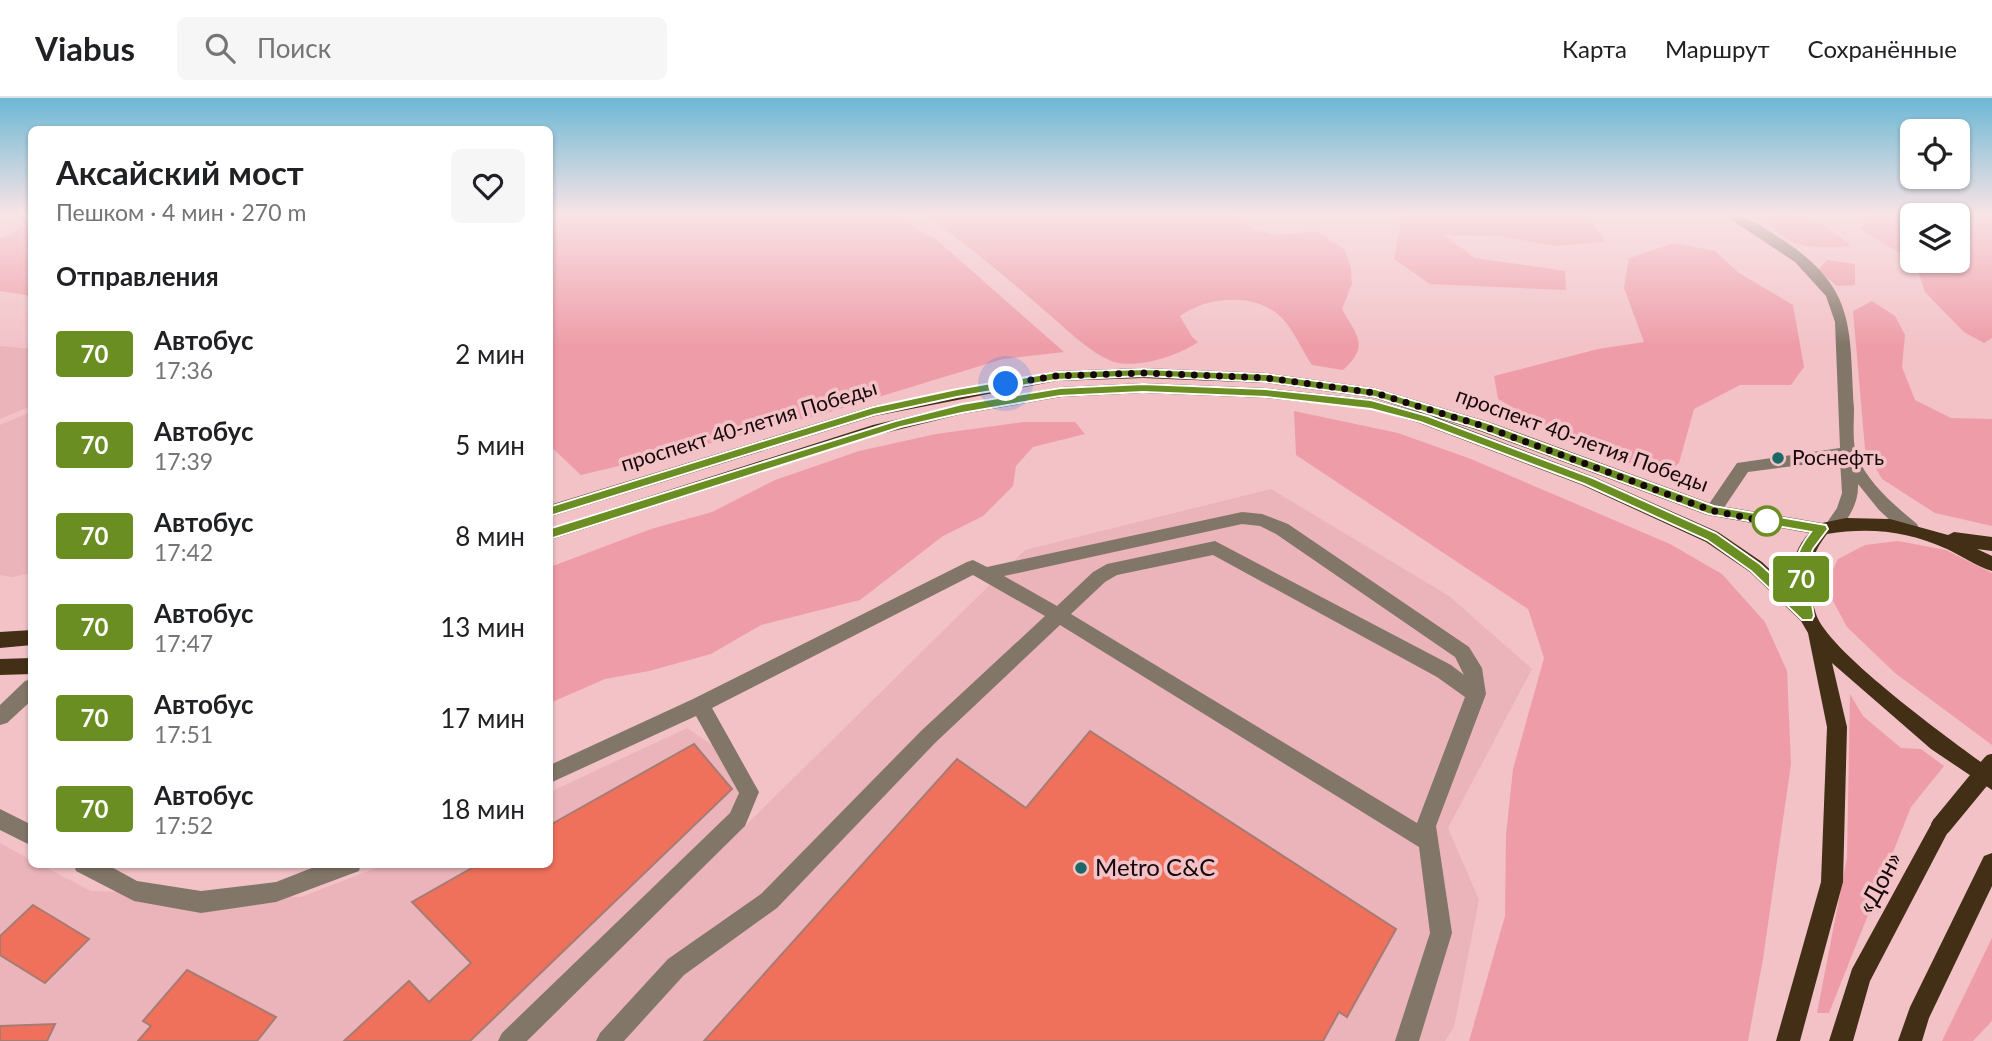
<!DOCTYPE html>
<html lang="ru">
<meta charset="utf-8">
<style>
body{margin:0;font-family:Lato,sans-serif;background:#f6f6f6;color:#202124;height:100vh;display:flex;flex-direction:column;font-size:26px;white-space:nowrap}
*{box-sizing:border-box;margin:0}
p{font-size:23px;color:#757577}
.icon{flex:none;width:38px;height:38px;fill:none;stroke:currentColor;stroke-width:2;stroke-linecap:round;stroke-linejoin:round}
.map{position:relative;flex:1;overflow:hidden}
.drawer{position:absolute;left:28px;top:28px;width:525px;height:742px;display:flex;flex-direction:column;background:#fff;border-radius:10px;box-shadow:0 2px 5px #0004}
.drawer>*{flex:none}
.badge{padding:0 14px;border-radius:5px;font-size:24px;line-height:46px}
.tools{position:absolute;left:1900px;top:21px;display:grid;gap:14px}
.tools a{display:grid;place-items:center;width:70px;height:70px;border-radius:10px;background:#fff;box-shadow:0 2px 5px #0004;font-size:35px}
.you{position:absolute;width:35px;height:35px;margin:-18px;border:5px solid #fff;border-radius:50%;background:#1a73e8;box-shadow:0 0 0 10px #1a73e833}
.map>.badge{position:absolute;translate:-50% -50%;box-shadow:0 0 0 4px #fff}
h2{padding:0 28px;font-size:26px;line-height:63px}
.round{display:grid;place-items:center;flex:none;width:74px;height:74px;border-radius:10px;background:#f6f6f6}
.summary{display:flex;align-items:center;justify-content:space-between;height:119px;padding:0 28px}
h1{font-size:33px;font-weight:700;line-height:52px}
ul{padding:0;list-style:none}
li{display:flex;align-items:center;gap:21px;height:91px;padding:0 28px}
li div{flex:1}
li b{display:block;font-size:26px}
li em{font-style:normal}
li .badge{min-width:77px;font-weight:700;text-align:center}
header{display:flex;align-items:center;gap:42px;box-sizing:border-box;height:98px;padding:0 35px;background:#fff;border-bottom:2px solid #e0e0e0}
header strong{font-size:33px}
nav{display:flex;gap:38px;margin-inline-start:auto;font-size:24px}
.search{width:490px;height:63px;background:#f6f6f6;display:flex;align-items:center;gap:18px;box-sizing:border-box;padding:0 24px;border-radius:10px;color:#757577;font-size:26px}
.map>svg:first-child{display:block}
</style>
<header>
<strong>Viabus</strong>
<div class="search"><svg class="icon" aria-label="search" viewBox="0 0 24 24"><circle cx="10" cy="10" r="6"/><path d="M15 15l6 6"/></svg>Поиск</div>
<nav><a>Карта</a><a>Маршрут</a><a>Сохранённые</a></nav>
</header>
<div class="map">
<svg width="1992" height="943" viewBox="0 0 1992 943">
<rect width="100%" height="100%" fill="#f2c2c7"/>
<g fill="#ebb4ba">
<path d="M0 248 32 251 31 308 0 321Z"/>
<path d="M31 314V475L12 479 0 477V327Z"/>
<path d="M1271 391 1449 498 1532 571 1448 730 1479 802 1454 929 1445 943H527L1025 452Z"/>
<path d="M687 630 744 668 734 716 516 943H0V745L31 762 32 766 41 767 91 793 301 799 384 767 550 766V694Z"/>
</g>
<g fill="#ee9da8" fill-rule="evenodd">
<path d="M11 115H31V201L26 197 0 193V141L25 127Z"/>
<path d="M550 115H893L938 143 1064 254 1003 261 826 315 685 352 581 377 550 348Z"/>
<path d="M921 115H1230L1252 131 1275 137 1317 133 1345 152 1351 170 1352 186 1342 211C1357 238 1370 248 1343 272L1312 267C1303 254 1293 231 1282 220 1257 194 1207 198 1180 218L1192 239 1198 244C1178 258 1135 272 1111 263 1088 253 1070 234 1051 218 1009 182 967 145 921 115Z"/>
<path d="M1402 115H1586L1605 144 1555 148 1498 138 1444 137 1475 160 1565 173 1566 192 1430 186 1394 161Z"/>
<path d="M1771 115C1812 115 1820 123 1851 148 1814 150 1792 154 1767 123Z"/>
<path d="M1869 115H1992V240L1984 245 1964 234 1925 194 1915 164 1860 131ZM1913 117H1958V163H1913Z"/>
<path d="M1675 145 1715 153 1739 175 1793 207 1804 269 1791 287H1740L1694 311 1679 365 1662 379 1553 333 1498 301 1494 278 1598 251 1644 244 1624 190 1629 160Z"/>
<path d="M1827 162 1855 166V187L1837 188 1818 172Z"/>
<path d="M1872 203 1895 218 1905 237 1902 269 1915 302 1951 320 1992 321V428L1935 415 1882 381 1865 351 1853 213Z"/>
<path d="M1294 313 1398 335 1471 361 1670 446 1722 476 1765 524 1787 573 1791 666 1763 861 1748 943H1469L1505 818 1506 737 1513 671 1544 560 1528 511 1296 357Z"/>
<path d="M1024 324H1075L1085 336 1033 349 1016 368 1013 388 983 418 943 438 860 502 761 527 711 556 649 573 605 581 550 605V469L651 431 712 414 775 382 859 353 936 336Z"/>
<path d="M1898 443 1946 452 1992 475V647L1895 575 1847 529 1825 488 1838 461 1865 447Z"/>
<path d="M1850 596 1863 618 1901 650 1921 651 1944 668 1911 709 1829 915H1817L1847 760Z"/>
<path d="M1992 840V923L1973 943H1942Z"/>
</g>
<g fill="#ef715c" stroke="#a67b72" stroke-width="2">
<path d="M1090 633 1396 831 1347 919 1339 914 1323 943H704L957 661 1026 710Z"/>
<path d="M694 646 732 691 470 943H344L409 883 429 904 471 865 412 804 479 766H550V727Z"/>
<path d="M33 807 89 841 45 885 0 857V838Z"/>
<path d="M187 872 276 919 257 943H138L151 928 143 923Z"/>
<path d="M55 926 47 943H0V928Z"/>
</g>
<g fill="none" stroke-linecap="round" stroke-linejoin="round">
<g fill="#827668" fill-rule="evenodd">
<path d="M1721 115C1745 115 1763 129 1783 142 1857 191 1849 230 1854 310 1854 324 1852 345 1857 358 1868 385 1895 408 1917 426L1919 431 1917 436H1905L1879 412 1858 386C1859 405 1849 419 1838 434H1826L1824 429 1837 410 1842 395 1840 362 1748 374 1719 417H1707L1705 413 1707 409 1737 365 1840 350 1835 224 1826 198 1795 164Z"/>
<path d="M1242 414 1262 416 1288 426 1469 549 1482 570 1486 596 1436 728 1452 835 1419 943H1395L1430 835 1419 749 1060 527 935 645 777 810 684 877 624 943H596L600 935 668 861 761 796 921 633 1045 518 973 477 712 610 759 694 745 728 527 943H498L502 935 730 715 739 695 696 618 550 685V667L693 601 967 464 973 462 987 469ZM1242 426 1260 428 1276 436 1455 559 1464 577 1451 567 1215 443 1107 466 1093 474 1057 508 1004 478ZM1213 457 1437 579 1465 599 1417 725 1071 516 1105 484 1117 477Z"/>
<path d="M32 581V602L7 625 0 627V607L25 583Z"/>
<path d="M0 711 32 727V748L0 732Z"/>
<path d="M74 766H106L137 783 201 793 276 784 322 766H361L359 773 276 804 201 815 134 803 76 773Z"/>
</g>
<g fill="#422f16" fill-rule="evenodd">
<path d="M1143 270 1267 275 1375 290 1489 324 1715 407 1822 425 1846 420 1890 421 1948 437 1954 434 1992 439V453L1977 451 1992 458V473C1976 468 1962 458 1947 451 1908 433 1869 429 1827 436 1807 461 1806 486 1816 516 1828 554 1956 646 1992 672V692L1931 651 1832 565 1847 629 1843 784 1800 943H1776L1821 784 1827 629 1808 535 1801 523 1750 474 1706 444 1582 387 1419 325 1371 311 1266 300 1143 295 1061 299 962 316 881 336 550 442V430L873 327 962 306 1061 289 1143 285 1266 290 1371 301 1430 317 1594 379 1718 434 1762 464 1795 495C1791 471 1792 454 1809 435L1707 417 1477 332 1374 300 1267 285 1143 280 1056 283 875 318 550 419V407L873 308 1056 273Z"/>
<path d="M32 532V547L0 550V534Z"/>
<path d="M32 560V576L0 577V561Z"/>
<path d="M1941 718 1948 721 1951 728 1870 883 1853 943H1829L1852 871 1934 721Z"/>
<path d="M1992 755V788L1929 920 1922 943H1898L1910 909 1984 758Z"/>
</g>
<path stroke="#422f16" stroke-width="20" d="M1941 728 1992 666"/>
</g>
<linearGradient id="sky" x2="0" y2="1"><stop stop-color="#6db8d5"/><stop offset="0.47" stop-color="#f9e4e6"/><stop offset="1" stop-color="#f9e4e6" stop-opacity="0"/></linearGradient>
<rect width="1992" height="247" fill="url(#sky)"/>
<path fill="#6b8e23" stroke="#fff" stroke-width="2" d="M1143 271 1267 276 1375 291 1488 325 1714 408 1826 427 1828 431 1813 451 1806 470 1814 518 1812 522H1802L1751 473 1707 442 1584 386 1420 324 1371 311 1266 299 1143 294 1060 298 962 315 901 329 550 441 543 436 545 432 895 323 962 306 1060 290 1143 286 1266 291 1371 302 1428 318 1593 380 1716 435 1760 466 1797 500C1793 471 1792 458 1811 434L1708 416 1479 331 1375 299 1267 284 1143 278 1056 282 957 299 874 317 550 418 543 413 545 410 873 309 957 291 1056 274Z"/>
<g fill="none" stroke-linecap="round" stroke-linejoin="round">
<path stroke="#17080a" stroke-width="7" stroke-dasharray="0 12.6" d="M1006 286 1056 278 1143 275 1267 280 1375 295 1483 328 1713 413 1769 424 1767 423"/>
</g>
<g fill="#1b6865" stroke="#f2c2c7" stroke-width="2.5">
<circle cx="1778" cy="360" r="7"/>
<circle cx="1081" cy="770" r="7"/>
</g>
<circle fill="#fff" stroke="#6b8e23" stroke-width="3.5" cx="1767" cy="423" r="14"/>
<g text-anchor="middle" stroke-width="7" stroke-linejoin="round" paint-order="stroke">
<g font-size="21" fill="#17080a" stroke="#f2c2c7">
<text transform="translate(749 328) rotate(-17)" y="7">проспект 40-летия Победы</text>
<text transform="translate(1582 342) rotate(20)" y="7">проспект 40-летия Победы</text>
</g>
<g font-size="21" fill="#17080a" stroke="#f2c2c7" text-anchor="start">
<text x="1792" y="367">Роснефть</text>
</g>
<g font-size="24" fill="#17080a" stroke="#f2c2c7" text-anchor="start">
<text x="1095" y="778">Metro C&amp;C</text>
</g>
<g font-size="24" fill="#17080a" stroke="#f2c2c7">
<text transform="translate(1880 785) rotate(-62)" y="8">«Дон»</text>
</g>
</g>
</svg>
<div class="tools">
<a><svg class="icon" aria-label="locate" viewBox="0 0 24 24"><circle cx="12" cy="12" r="6"/><path d="M12 2v4M12 18v4M2 12h4M18 12h4"/></svg></a>
<a><svg class="icon" aria-label="layers" viewBox="0 0 24 24"><path d="M12 4l9 5-9 5-9-5zM3 14l9 5 9-5"/></svg></a>
</div>
<div class="you" style="left:1006px;top:286px"></div>
<b class="badge" style="left:1801px;top:481px;background:#6b8e23;color:#fff">70</b>
<section class="drawer">
<div class="summary"><div><h1>Аксайский мост</h1><p>Пешком · 4 мин · 270 m</p></div><a class="round"><svg class="icon" aria-label="heart" viewBox="0 0 24 24"><path d="M12 20l-8-8c-3-5 5-10 8-4 3-6 11-1 8 4z"/></svg></a></div>
<h2>Отправления</h2>
<ul>
<li><span class="badge" style="background:#6b8e23;color:#fff">70</span><div><b>Автобус</b><p>17:36</p></div><em>2 мин</em></li>
<li><span class="badge" style="background:#6b8e23;color:#fff">70</span><div><b>Автобус</b><p>17:39</p></div><em>5 мин</em></li>
<li><span class="badge" style="background:#6b8e23;color:#fff">70</span><div><b>Автобус</b><p>17:42</p></div><em>8 мин</em></li>
<li><span class="badge" style="background:#6b8e23;color:#fff">70</span><div><b>Автобус</b><p>17:47</p></div><em>13 мин</em></li>
<li><span class="badge" style="background:#6b8e23;color:#fff">70</span><div><b>Автобус</b><p>17:51</p></div><em>17 мин</em></li>
<li><span class="badge" style="background:#6b8e23;color:#fff">70</span><div><b>Автобус</b><p>17:52</p></div><em>18 мин</em></li>
</ul>
</section>
</div>
